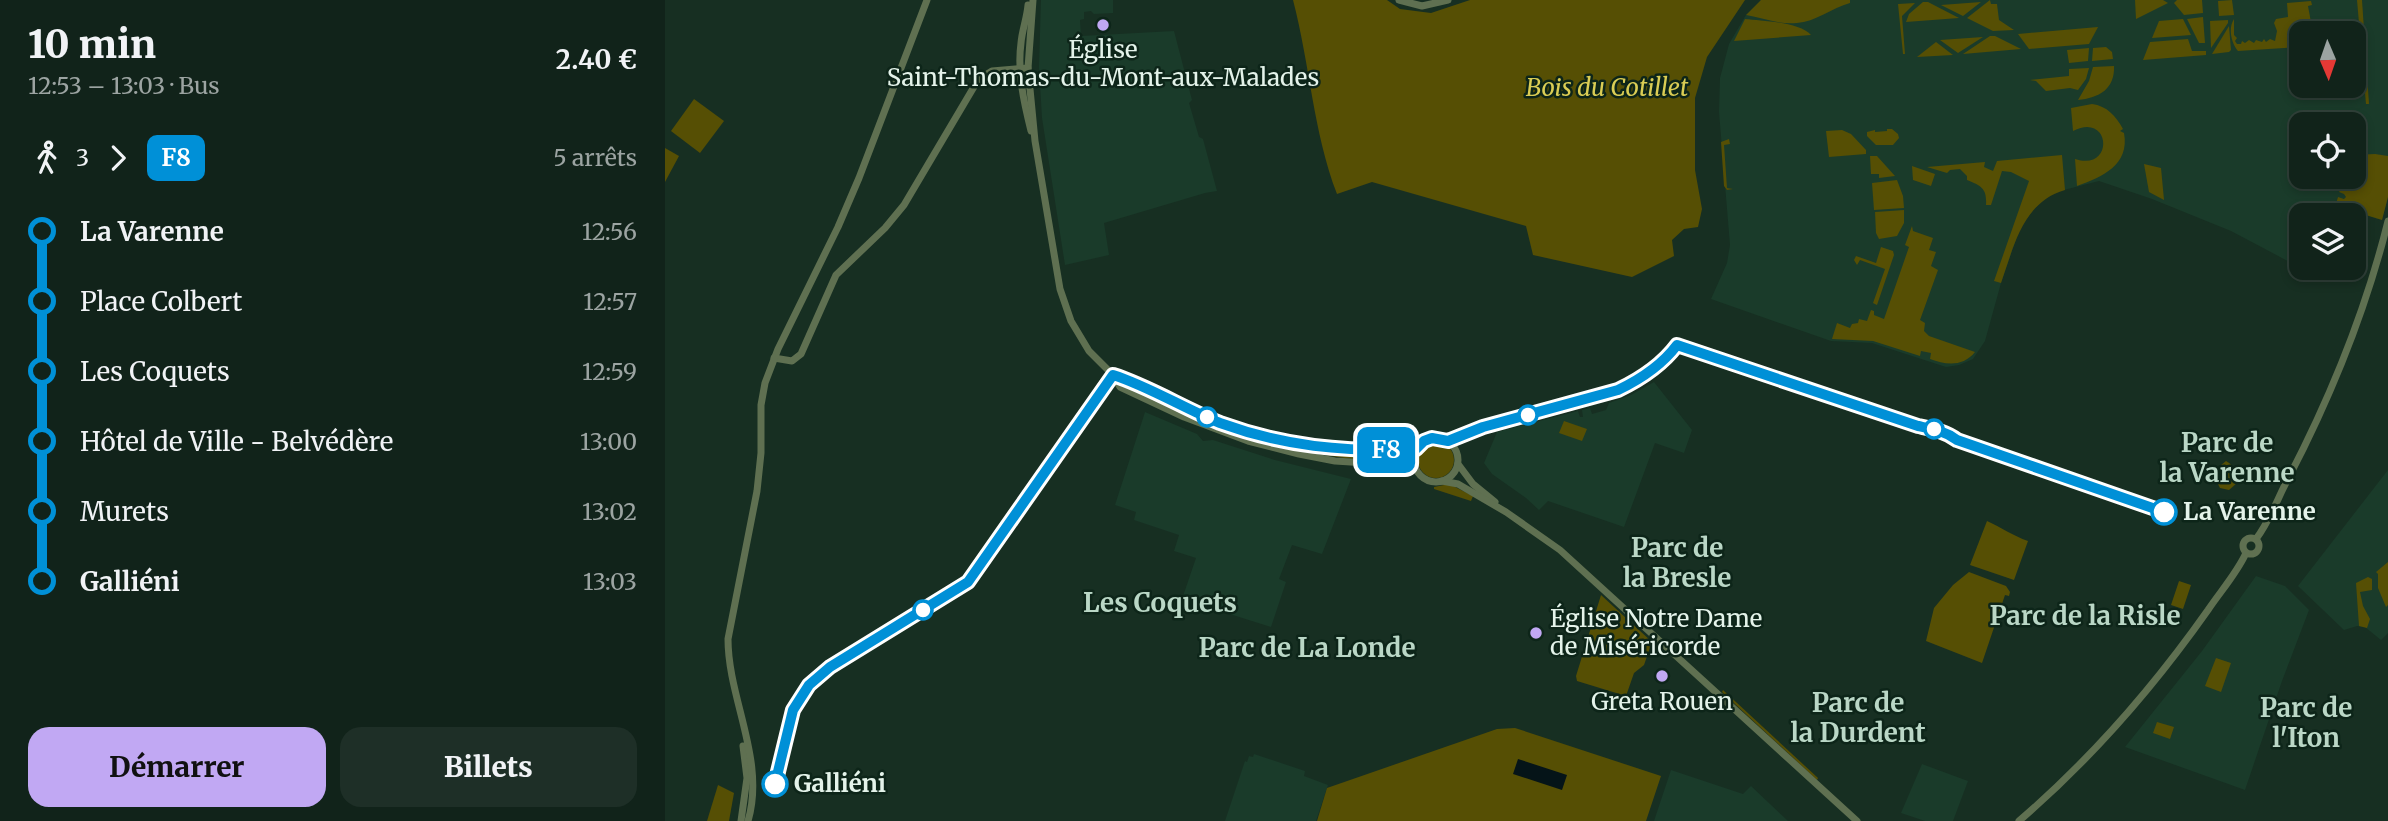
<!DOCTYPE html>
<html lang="fr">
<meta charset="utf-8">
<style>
body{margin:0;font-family:Merriweather,serif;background:#1e2f27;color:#f1f3f6;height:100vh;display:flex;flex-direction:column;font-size:26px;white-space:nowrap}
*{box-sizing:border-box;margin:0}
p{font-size:23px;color:#9ca4a2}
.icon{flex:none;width:38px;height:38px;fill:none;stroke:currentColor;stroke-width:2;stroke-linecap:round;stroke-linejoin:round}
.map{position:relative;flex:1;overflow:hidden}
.panel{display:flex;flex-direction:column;background:#11231a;width:665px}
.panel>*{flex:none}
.badge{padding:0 14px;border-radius:10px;font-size:24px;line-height:46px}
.needle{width:46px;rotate:178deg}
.buttons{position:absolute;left:1624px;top:21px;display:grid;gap:14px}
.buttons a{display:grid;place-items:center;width:77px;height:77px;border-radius:14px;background:#11231a;box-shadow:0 4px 10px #0003,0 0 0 2px #304039;font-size:35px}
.map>.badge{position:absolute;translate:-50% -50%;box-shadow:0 0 0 4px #fff}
.legs{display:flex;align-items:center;gap:10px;height:77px;padding:0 28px;font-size:23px}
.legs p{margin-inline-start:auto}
.summary{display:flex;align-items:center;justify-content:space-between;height:119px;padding:0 28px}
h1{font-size:38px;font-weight:800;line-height:52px}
.primary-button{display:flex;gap:14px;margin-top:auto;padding:14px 28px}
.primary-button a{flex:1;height:80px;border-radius:21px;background:#c1a8f3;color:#111;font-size:28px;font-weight:800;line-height:80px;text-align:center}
.primary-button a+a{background:#1e2f27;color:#f1f3f6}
ul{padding:0 28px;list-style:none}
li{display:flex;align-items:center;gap:24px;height:70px;font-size:26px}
li i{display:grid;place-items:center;width:10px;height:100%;margin:0 9px;background:currentColor}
li i::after{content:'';width:18px;height:18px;margin:-9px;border:5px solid;border-radius:50%;background:#11231a}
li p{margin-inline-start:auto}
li:first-child i{background:linear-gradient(#0000 50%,currentColor 0)}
li:last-child i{background:linear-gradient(currentColor 50%,#0000 0)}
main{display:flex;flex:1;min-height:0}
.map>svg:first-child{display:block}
</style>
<main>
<section class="panel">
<div class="summary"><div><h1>10 min</h1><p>12:53 – 13:03 · Bus</p></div><b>2.40 €</b></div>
<div class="legs"><svg class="icon" aria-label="walk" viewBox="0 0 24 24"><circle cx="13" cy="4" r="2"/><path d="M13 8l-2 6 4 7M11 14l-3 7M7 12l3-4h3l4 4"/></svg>3<svg class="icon" aria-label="forward" viewBox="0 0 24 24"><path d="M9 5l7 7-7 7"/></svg><b class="badge" style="background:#0090d7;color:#fff">F8</b><p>5 arrêts</p></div>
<ul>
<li><i style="color:#0090d7"></i><b>La Varenne</b><p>12:56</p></li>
<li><i style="color:#0090d7"></i><span>Place Colbert</span><p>12:57</p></li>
<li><i style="color:#0090d7"></i><span>Les Coquets</span><p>12:59</p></li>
<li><i style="color:#0090d7"></i><span>Hôtel de Ville - Belvédère</span><p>13:00</p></li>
<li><i style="color:#0090d7"></i><span>Murets</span><p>13:02</p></li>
<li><i style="color:#0090d7"></i><b>Galliéni</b><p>13:03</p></li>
</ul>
<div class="primary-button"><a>Démarrer</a><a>Billets</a></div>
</section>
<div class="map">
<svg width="1723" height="821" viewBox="0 0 1723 821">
<rect width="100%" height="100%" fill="#172f22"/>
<g fill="#1a3b2a" fill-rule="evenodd">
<path d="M376 0H448V13L429 14 426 11 419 12V19L415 20 416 36 509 31 527 100 524 103 534 137 538 139 552 191 540 193 439 223 444 255 400 265 377 118 374 67Z"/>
<path d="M1096 0H1723V197L1717 220 1654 202 1650 215H1636V268L1566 231 1487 199 1434 181 1391 192 1382 197 1369 209 1355 228 1336 283 1320 341 1308 359 1294 365 1281 367 1207 343 1166 341 1046 299 1062 263 1065 245 1054 112 1055 78 1064 44 1081 15ZM1636 33H1689V86H1636ZM1636 124H1689V177H1636Z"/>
<path d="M989 382 1027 430 1019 453 990 443 959 527 883 501 874 510 861 498 827 474 819 463 832 432 913 411 915 417H918L917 410 925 408 927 414 941 410 944 403 966 395Z"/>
<path d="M480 412 532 434 538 441 548 440 610 460 686 479 657 554 627 545 614 579 621 582 606 627 517 599 531 558 509 551 514 535 469 520 471 512 450 505Z"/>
<path d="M1723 470V633L1716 640 1700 627 1692 626 1679 630 1633 586Z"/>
<path d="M1591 576 1620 586 1644 610 1617 681 1580 790 1460 747 1537 651Z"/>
<path d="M589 754 640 771 639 776 663 785 651 821H560L580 761 582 762 584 756 588 757Z"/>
<path d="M1257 764 1303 781 1288 821H1260L1236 813Z"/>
<path d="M1006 770 1078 794 1086 786 1123 821H989Z"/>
</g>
<g fill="#564f04">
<path d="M628 0H722L735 9 766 13 805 0H1080L1042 57 1030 98V170L1037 209 1033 227 1019 229 1007 240 1009 256 967 277 868 255 861 226 707 182 672 194C648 131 645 65 628 0Z"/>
<path d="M1096 0H1185V3C1167 8 1150 22 1132 23 1115 25 1098 18 1081 15Z"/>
<path d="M1325 0 1326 4H1332L1334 20 1349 30 1328 31 1302 18Z"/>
<path d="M1470 0H1498L1503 3 1471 19Z"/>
<path d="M1512 0H1537L1538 13 1519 15 1509 3Z"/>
<path d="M1567 0 1569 15 1554 16 1553 1Z"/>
<path d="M1692 0H1697L1704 104H1701Z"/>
<path d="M1646 1 1647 5 1643 6 1648 33H1636V47L1573 51C1566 43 1563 28 1569 19V35L1572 38 1570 41 1572 44H1576L1577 41 1580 43 1584 40 1589 43 1591 40 1597 42 1599 39 1601 42 1605 39 1610 41 1612 31 1609 23 1611 19 1623 17 1622 3Z"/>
<path d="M1258 2H1263L1294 18 1241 22 1244 14Z"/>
<path d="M1316 2 1298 16 1276 5Z"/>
<path d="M1250 3 1237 16 1240 54H1238L1233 4Z"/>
<path d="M1538 17 1540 43H1534L1522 19Z"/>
<path d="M1080 19C1097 21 1135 22 1146 35L1069 41Z"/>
<path d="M1518 19 1526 35 1487 38 1494 21Z"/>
<path d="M1563 20V23L1546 48 1545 21Z"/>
<path d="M1564 26 1566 50 1564 52 1547 54Z"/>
<path d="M1433 27 1424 44 1364 49 1353 34Z"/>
<path d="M1325 36H1330L1356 49 1298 54Z"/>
<path d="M1318 37 1293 53 1275 40Z"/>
<path d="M1523 39 1527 51H1541V55L1478 60 1485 42Z"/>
<path d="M1271 42 1288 55 1252 57Z"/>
<path d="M1441 47 1447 52 1448 59 1427 61 1428 48Z"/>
<path d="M1424 48 1423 61 1404 63 1402 50Z"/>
<path d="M1449 66C1450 89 1434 98 1413 100L1424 81 1428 67Z"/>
<path d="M1424 68 1421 79 1413 90 1405 88 1381 91 1371 81 1365 80 1404 76V69Z"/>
<path d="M29 99 59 121 35 153 6 131Z"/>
<path d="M1427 104C1442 106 1451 116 1458 129L1455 131 1459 133C1465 165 1437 177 1412 186L1410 159C1450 172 1446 111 1408 131L1406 108Z"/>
<path d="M1222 129H1227L1233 134 1234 138 1228 145H1211L1202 136V132L1210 130V132L1222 131Z"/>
<path d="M1177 130 1186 134 1201 150V154L1164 157 1161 131Z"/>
<path d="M1064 139 1065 144 1059 145 1062 188 1068 189 1062 190 1059 186 1056 142Z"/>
<path d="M0 148 14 156 0 182Z"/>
<path d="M1710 154 1723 156V197L1717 220 1672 206 1671 204 1673 197 1679 199 1681 197 1679 194 1674 192 1683 177H1689V155Z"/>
<path d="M1397 155 1400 190C1358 202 1349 246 1336 283L1329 281 1364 181 1346 172 1337 171 1326 205H1321C1322 189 1317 186 1302 180V176L1295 169 1285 170 1282 173 1262 167 1320 162 1319 167 1328 171 1332 161Z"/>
<path d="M1205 156H1212L1230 176 1214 178V174H1206Z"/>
<path d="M1479 164 1496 168 1499 200 1484 192Z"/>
<path d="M1247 166 1270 174 1266 186 1248 180Z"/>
<path d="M1232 180 1238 196 1239 208 1209 210 1207 183Z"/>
<path d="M1239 210V223L1232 236 1214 239 1211 233 1210 212Z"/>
<path d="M1247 226 1248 231 1268 238 1264 250 1271 252 1266 266 1273 270 1255 320 1260 323 1259 331 1264 336 1310 352C1298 367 1281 365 1265 359L1266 353 1256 351 1255 356 1208 341 1167 339 1172 323 1185 328 1187 324 1193 323 1194 319 1202 321 1206 310 1209 311V315L1219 319 1244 247 1240 245Z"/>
<path d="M1216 247 1228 251 1229 255 1212 305 1208 303 1220 269 1195 260 1192 265 1189 260 1191 256 1211 263Z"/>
<path d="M899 421 922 429 917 441 894 433Z"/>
<path d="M594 439C645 452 683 454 735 454V461C686 462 640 452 592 441Z"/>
<circle cx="771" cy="460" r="18"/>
<path d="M1561 461C1570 466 1573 473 1572 483L1564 490 1555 488 1551 480 1555 466Z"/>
<path d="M784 484 808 496 806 501 769 489V487Z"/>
<path d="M1322 521C1336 527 1348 536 1363 541L1349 580 1305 565Z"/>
<path d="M1723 562V605L1721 607 1713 588V574L1711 572Z"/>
<path d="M1304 572 1341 586 1345 592 1344 596 1340 595 1317 663 1261 641 1269 608 1288 585Z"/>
<path d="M1703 577 1707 579V590L1695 592 1698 606 1705 619 1702 628 1694 626 1691 583Z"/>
<path d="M1514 581 1526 585 1518 609 1506 605Z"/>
<path d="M936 595 987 642 979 665 969 673 961 696 912 681 911 676Z"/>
<path d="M1551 658 1566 663 1556 692 1540 686Z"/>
<path d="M1058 690 1153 778 1152 780 1057 692Z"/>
<path d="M1492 722 1509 727 1505 739 1488 733Z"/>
<path d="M850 728 996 776 981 821H652L662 788 832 729Z"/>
<path d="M53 785 69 793 64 821H42Z"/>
</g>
<path fill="#051418" d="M853 759 902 775 897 790 848 774Z"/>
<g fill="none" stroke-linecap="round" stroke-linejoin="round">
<g stroke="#5f7051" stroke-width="7">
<path d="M368 0 363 68 370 141 395 289 406 321 424 351 448 375 455 387 519 417 583 441 634 454 670 461 749 466"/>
<path d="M734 0 757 6 783 0"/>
<path d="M363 5C362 18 357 30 356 43 352 72 359 103 366 131"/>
<path d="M109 358 127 361 136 354 171 275 220 228 239 205 313 80 327 71 363 68"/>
<path d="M448 375 557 423 621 442 667 449H751"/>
<circle cx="771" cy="460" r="22"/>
<path d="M793 464 808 484 830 502"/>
<path d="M777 481 793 484 841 512 895 550 1192 821"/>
<circle cx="1586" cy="546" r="8"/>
<path d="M1591 539C1605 521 1613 497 1624 477 1666 396 1701 310 1723 221"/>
<path d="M76 821 82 778 78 746"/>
<path d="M83 821C101 760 63 699 63 639L92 491 96 453V405L100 383 113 349 173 227 194 178 262 0"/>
<path d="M1354 821C1426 759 1488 688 1543 610 1555 592 1572 573 1581 553"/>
</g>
</g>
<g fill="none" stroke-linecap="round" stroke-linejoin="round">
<g stroke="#fff" stroke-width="16">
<path id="line-1" d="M110 784 128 710 144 685 165 667 303 582 448 375C483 386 520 409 555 423 621 447 676 451 745 450L751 449 759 441 767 438 783 441 818 427 953 390C976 379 997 365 1012 345L1253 426C1267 429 1280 431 1292 440L1499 512"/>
</g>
<use href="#line-1" stroke="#0090d7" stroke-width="10"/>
</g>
<g fill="#c1a8f3" stroke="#0d2519" stroke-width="2.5">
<circle cx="438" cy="25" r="7"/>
<circle cx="871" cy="633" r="7"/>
<circle cx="997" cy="676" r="7"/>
</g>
<g fill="#fff" stroke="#0090d7" stroke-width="3.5">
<circle cx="863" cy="415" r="9"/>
<circle cx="542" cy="417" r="9"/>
<circle cx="1269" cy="429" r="9"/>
<circle cx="1499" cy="512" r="12"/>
<circle cx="258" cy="610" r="9"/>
<circle cx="110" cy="784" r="12"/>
</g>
<g text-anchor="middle" stroke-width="5" stroke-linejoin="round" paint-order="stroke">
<g font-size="24" fill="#e4f3ea" stroke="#0d2519">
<text x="438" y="58">Église<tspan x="438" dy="28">Saint-Thomas-du-Mont-aux-Malades</tspan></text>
<text x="885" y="627" text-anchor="start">Église Notre Dame<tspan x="885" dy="28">de Miséricorde</tspan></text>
<text x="997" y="710">Greta Rouen</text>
</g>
<g font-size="24" font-style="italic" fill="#dacd54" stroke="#0d2519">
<text x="942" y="96">Bois du Cotillet</text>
</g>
<g font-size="24" font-weight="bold" fill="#e4f3ea" stroke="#0d2519" text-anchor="start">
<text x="1518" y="520">La Varenne</text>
<text x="129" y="792">Galliéni</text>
</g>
<g font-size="26" font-weight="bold" fill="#bad7c6" stroke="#0d2519">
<text x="1562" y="452">Parc de<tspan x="1562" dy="30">la Varenne</tspan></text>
<text x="1012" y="557">Parc de<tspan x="1012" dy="30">la Bresle</tspan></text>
<text x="495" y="612">Les Coquets</text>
<text x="1420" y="625">Parc de la Risle</text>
<text x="642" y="657">Parc de La Londe</text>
<text x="1193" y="712">Parc de<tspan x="1193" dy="30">la Durdent</tspan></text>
<text x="1641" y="717">Parc de<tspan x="1641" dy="30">l'Iton</tspan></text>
</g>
</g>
</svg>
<div class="buttons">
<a><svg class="needle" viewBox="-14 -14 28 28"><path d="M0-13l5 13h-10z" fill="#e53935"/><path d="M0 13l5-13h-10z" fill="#9ca4a2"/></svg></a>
<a><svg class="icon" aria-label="locate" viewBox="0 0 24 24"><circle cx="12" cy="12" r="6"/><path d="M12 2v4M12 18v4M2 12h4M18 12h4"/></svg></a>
<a><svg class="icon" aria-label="layers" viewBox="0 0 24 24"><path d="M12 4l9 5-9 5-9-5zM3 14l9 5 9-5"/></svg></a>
</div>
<b class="badge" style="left:721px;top:450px;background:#0090d7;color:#fff">F8</b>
</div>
</main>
